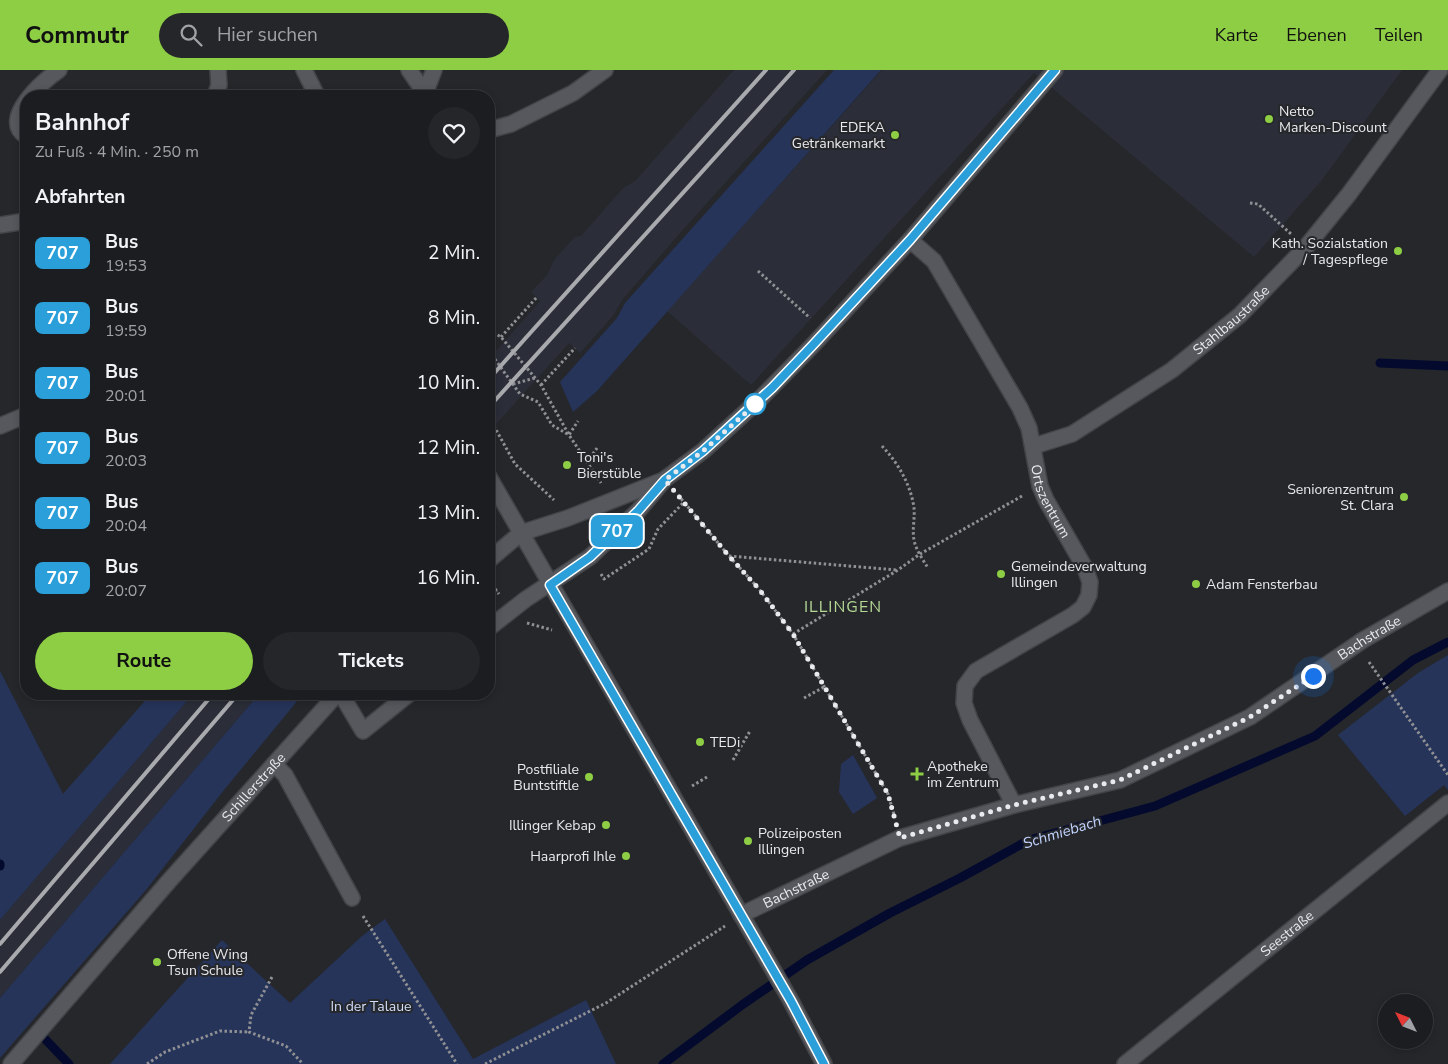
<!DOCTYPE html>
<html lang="de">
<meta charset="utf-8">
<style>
body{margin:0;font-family:"Nunito Sans",sans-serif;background:#252629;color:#f1f3f6;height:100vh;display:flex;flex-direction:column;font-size:19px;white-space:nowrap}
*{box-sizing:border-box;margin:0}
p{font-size:16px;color:#a0a2a5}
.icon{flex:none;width:28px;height:28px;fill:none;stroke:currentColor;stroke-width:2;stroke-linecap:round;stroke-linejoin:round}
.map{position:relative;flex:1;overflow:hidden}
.sheet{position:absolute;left:20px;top:20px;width:475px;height:610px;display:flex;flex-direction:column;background:#1c1d20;border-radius:20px;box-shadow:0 2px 8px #0003,0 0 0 1px #3a3b3e}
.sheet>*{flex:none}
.badge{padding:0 10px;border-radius:8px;font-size:18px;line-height:32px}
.needle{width:32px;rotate:312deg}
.tools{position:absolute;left:1378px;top:924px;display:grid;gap:10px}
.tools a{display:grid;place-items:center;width:55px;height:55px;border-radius:50%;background:#1c1d20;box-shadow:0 2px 8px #0003,0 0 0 1px #3a3b3e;font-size:25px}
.you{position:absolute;width:25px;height:25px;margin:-12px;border:4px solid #fff;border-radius:50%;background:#1a73e8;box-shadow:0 0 0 8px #1a73e833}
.map>.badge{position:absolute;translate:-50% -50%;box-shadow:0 0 0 2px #fff}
h2{padding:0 15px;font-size:19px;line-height:45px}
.round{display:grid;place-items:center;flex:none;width:52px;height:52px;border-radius:26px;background:#252629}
.overview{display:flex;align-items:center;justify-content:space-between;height:85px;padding:0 15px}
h1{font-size:24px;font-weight:700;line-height:38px}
.action{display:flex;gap:10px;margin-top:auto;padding:10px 15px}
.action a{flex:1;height:58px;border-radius:30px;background:#8dce44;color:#111;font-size:20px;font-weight:700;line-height:58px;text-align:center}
.action a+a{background:#252629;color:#f1f3f6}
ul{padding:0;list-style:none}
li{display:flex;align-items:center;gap:15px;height:65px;padding:0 15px}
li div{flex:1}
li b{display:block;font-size:19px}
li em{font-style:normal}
li .badge{min-width:55px;font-weight:700;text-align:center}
header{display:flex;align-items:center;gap:30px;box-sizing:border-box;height:70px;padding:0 25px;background:#8dce44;color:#111}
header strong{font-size:24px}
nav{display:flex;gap:28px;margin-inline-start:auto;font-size:18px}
.search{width:350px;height:45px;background:#252629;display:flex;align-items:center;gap:12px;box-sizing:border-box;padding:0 18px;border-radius:28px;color:#a0a2a5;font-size:19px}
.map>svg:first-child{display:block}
</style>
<header>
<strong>Commutr</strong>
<div class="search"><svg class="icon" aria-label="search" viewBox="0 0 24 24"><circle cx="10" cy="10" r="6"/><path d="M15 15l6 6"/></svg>Hier suchen</div>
<nav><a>Karte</a><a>Ebenen</a><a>Teilen</a></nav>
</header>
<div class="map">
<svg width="1448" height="994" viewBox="0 0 1448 994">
<rect width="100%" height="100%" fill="#25272b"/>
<g fill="#2b2e38">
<path d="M734 0H827L680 163 623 229 612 247 580 283 569 273 489 362V289L540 231 531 222 547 205 554 190 575 167 581 166 623 118 635 111Z"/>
<path d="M882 0H1402L1322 110 1254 187 1034 3 751 315 667 241Z"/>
<path d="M193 624H259L0 928V850Z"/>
</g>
<g fill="#26345a">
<path d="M834 0H881L597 321 573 342 560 312 617 248 625 233Z"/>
<path d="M1448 585V720L1444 715 1405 746 1338 665 1418 603Z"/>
<path d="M0 601 63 724 151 624H193L0 850Z"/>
<path d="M259 624H303L224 720 146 820 0 988V928Z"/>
<path d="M853 685 877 728 853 744 839 722 841 694Z"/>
<path d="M385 849 473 989 586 930 616 994H110L222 870 290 933 362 866Z"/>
</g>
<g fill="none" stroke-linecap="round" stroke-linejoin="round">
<g stroke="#040a2e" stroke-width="9">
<path d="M1380 293 1448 296"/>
<path d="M0 794V796"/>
<path d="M45 969 69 994"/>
<path d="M663 994 742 935 807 890 890 843 960 808 1029 770 1155 736 1315 666 1413 590 1448 572"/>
</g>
<g stroke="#434447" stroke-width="18">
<g id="minor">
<path d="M304 0 317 26"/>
<path d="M409 0 425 23"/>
<path d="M215 26 219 15 218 0"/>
<path d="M424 26 434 0"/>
<path d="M489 60 511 54 573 23 605 0"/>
<path d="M26 66C0 50 41 12 59 0"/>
<path d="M0 155 26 151"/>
<path id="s1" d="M910 170 934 191 1020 338 1029 358 1040 416 1046 430 1085 498 1090 512 1089 525 1083 537 1073 545 976 601 965 616 964 633 970 650 1014 735"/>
<path d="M0 356 26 345"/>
<path id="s2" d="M1034 376 1072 364 1172 300 1240 245 1306 177 1349 124 1440 0"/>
<path d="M489 407 791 931 824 994"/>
<path d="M489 490 521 463 568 448 661 411"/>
<path d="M489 558 526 529 590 487 638 441 665 409 703 381 760 329 812 276 910 170 1055 0"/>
<path d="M341 624 363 661 409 624"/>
<path d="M275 695 285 705 352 828"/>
<path id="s3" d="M741 845 900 768 1014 735 1120 710 1250 647 1363 570 1448 521"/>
<path id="s4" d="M11 994 169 811 337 624"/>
<path id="s5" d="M1125 994 1448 733"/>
</g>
</g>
<g stroke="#8f9093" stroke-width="3" stroke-dasharray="2.5 2.5" stroke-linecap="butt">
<path d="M1250 133 1258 134 1291 164"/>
<path d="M758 201 810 248"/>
<path d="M489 260 501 267 541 315 569 365 601 413"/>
<path d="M501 267 537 227"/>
<path d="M489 281 520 324 538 332 552 355 569 365 578 351"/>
<path d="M513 314 535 308"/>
<path d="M541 315 575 278"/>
<path d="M489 347 515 394 554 430"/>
<path d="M882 376C898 393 911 415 914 438 915 449 912 459 914 470 916 480 923 490 928 498"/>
<path d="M587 392 597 378"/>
<path d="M678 425 729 486 759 519 793 564 888 724 895 748"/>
<path d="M729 486 897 500"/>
<path d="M601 504 604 509 649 479 658 459 684 432"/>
<path d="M489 511 499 524"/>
<path d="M489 528 497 521"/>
<path d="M527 553 552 560"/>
<path d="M793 564 898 500 920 484 1022 426"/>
<path d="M1369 592 1448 705"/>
<path d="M804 628 824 617"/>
<path d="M733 690 750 661"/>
<path d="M692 716 707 707"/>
<path d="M363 846 457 994"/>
<path d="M272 907 251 945 249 962 286 976 303 994"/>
<path d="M147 994 165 982 220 961 249 962"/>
<path d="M485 994 606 933 725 856"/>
</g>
<use href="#minor" stroke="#56585d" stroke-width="15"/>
<g stroke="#a9aaae" stroke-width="4">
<path d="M489 309 766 0"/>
<path d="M489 337 794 0"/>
<path d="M0 874 213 624"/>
<path d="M0 902 238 624"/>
</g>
</g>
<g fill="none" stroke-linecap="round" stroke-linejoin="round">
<g stroke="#fff" stroke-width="11">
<path id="line" d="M824 994 791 931 550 515 590 487 638 441 665 410 703 381 772 318 812 276 910 170 1055 0"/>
</g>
<use href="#line" stroke="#2b9fd9" stroke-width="8"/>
<path stroke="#e9eaed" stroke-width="5" stroke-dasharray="0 9" d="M755 334 760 330 703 381 665 410 729 486 759 519 793 564 888 724 900 768 1014 735 1120 710 1250 647 1313 606"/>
</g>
<g fill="#8dce44" stroke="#25272b" stroke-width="2">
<circle cx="1269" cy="49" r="5"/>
<circle cx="895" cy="65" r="5"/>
<circle cx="1398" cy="181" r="5"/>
<circle cx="567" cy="395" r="5"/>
<circle cx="1404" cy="427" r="5"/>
<circle cx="1001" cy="504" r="5"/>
<circle cx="1196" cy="514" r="5"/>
<circle cx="700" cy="672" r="5"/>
<path d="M914.5 696.5h5v5h5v5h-5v5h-5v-5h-5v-5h5z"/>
<circle cx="589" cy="707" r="5"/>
<circle cx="606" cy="755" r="5"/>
<circle cx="748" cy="771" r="5"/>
<circle cx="626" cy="786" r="5"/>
<circle cx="157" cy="892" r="5"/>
</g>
<circle fill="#fff" stroke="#2b9fd9" stroke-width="2.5" cx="755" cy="334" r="10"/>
<g text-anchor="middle" stroke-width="4" stroke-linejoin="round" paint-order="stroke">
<g font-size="14" fill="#e9eaed" stroke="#25272b" text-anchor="start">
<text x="1279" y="46">Netto<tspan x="1279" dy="16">Marken-Discount</tspan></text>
<text x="885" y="62" text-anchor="end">EDEKA<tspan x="885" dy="16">Getränkemarkt</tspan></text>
<text x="1388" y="178" text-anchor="end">Kath. Sozialstation<tspan x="1388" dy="16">/ Tagespflege</tspan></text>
<text x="577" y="392">Toni's<tspan x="577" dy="16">Bierstüble</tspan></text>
<text x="1394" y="424" text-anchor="end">Seniorenzentrum<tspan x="1394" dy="16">St. Clara</tspan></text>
<text x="1011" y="501">Gemeindeverwaltung<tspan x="1011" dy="16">Illingen</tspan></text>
<text x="1206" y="519">Adam Fensterbau</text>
<text x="710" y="677">TEDi</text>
<text x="927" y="701">Apotheke<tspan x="927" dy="16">im Zentrum</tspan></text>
<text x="579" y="704" text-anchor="end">Postfiliale<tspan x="579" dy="16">Buntstiftle</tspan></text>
<text x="596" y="760" text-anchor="end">Illinger Kebap</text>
<text x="758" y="768">Polizeiposten<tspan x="758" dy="16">Illingen</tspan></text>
<text x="616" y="791" text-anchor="end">Haarprofi Ihle</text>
<text x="167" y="889">Offene Wing<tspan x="167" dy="16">Tsun Schule</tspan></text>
</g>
<g font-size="14" fill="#e9eaed" stroke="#25272b">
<text dy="5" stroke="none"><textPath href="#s2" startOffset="236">Stahlbaustraße</textPath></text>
<text dy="5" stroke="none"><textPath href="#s1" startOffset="301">Ortszentrum</textPath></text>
<text dy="5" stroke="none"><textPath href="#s3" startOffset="692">Bachstraße</textPath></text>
<text dy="5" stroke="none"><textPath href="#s4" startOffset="368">Schillerstraße</textPath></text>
<text dy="5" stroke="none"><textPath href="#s3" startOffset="61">Bachstraße</textPath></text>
<text dy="5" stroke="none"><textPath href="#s5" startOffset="208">Seestraße</textPath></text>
</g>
<g font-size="14" fill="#d0dcf8" stroke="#25272b">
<text x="371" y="941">In der Talaue</text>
</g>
<g font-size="15" font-style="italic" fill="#c1d2fc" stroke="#25272b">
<text transform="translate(1062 762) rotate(-17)" y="5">Schmiebach</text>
</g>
<g font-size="16" letter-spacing="1" fill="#b4d994" stroke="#25272b">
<text x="843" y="542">ILLINGEN</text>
</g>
</g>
</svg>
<div class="tools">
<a><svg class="needle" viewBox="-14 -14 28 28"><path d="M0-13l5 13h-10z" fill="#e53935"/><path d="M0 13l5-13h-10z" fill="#a0a2a5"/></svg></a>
</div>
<div class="you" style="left:1313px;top:606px"></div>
<b class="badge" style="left:617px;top:461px;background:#2b9fd9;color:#fff">707</b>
<section class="sheet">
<div class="overview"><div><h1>Bahnhof</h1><p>Zu Fuß · 4 Min. · 250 m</p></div><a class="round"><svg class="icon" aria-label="heart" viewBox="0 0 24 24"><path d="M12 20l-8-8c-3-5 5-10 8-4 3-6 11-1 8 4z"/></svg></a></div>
<h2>Abfahrten</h2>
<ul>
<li><span class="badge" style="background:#2b9fd9;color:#fff">707</span><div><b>Bus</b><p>19:53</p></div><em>2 Min.</em></li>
<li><span class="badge" style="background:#2b9fd9;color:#fff">707</span><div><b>Bus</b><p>19:59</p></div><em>8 Min.</em></li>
<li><span class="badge" style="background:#2b9fd9;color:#fff">707</span><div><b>Bus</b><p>20:01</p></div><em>10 Min.</em></li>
<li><span class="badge" style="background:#2b9fd9;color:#fff">707</span><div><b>Bus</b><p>20:03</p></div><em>12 Min.</em></li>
<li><span class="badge" style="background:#2b9fd9;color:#fff">707</span><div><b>Bus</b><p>20:04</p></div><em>13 Min.</em></li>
<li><span class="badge" style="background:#2b9fd9;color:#fff">707</span><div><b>Bus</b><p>20:07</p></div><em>16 Min.</em></li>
</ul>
<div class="action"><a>Route</a><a>Tickets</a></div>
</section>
</div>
